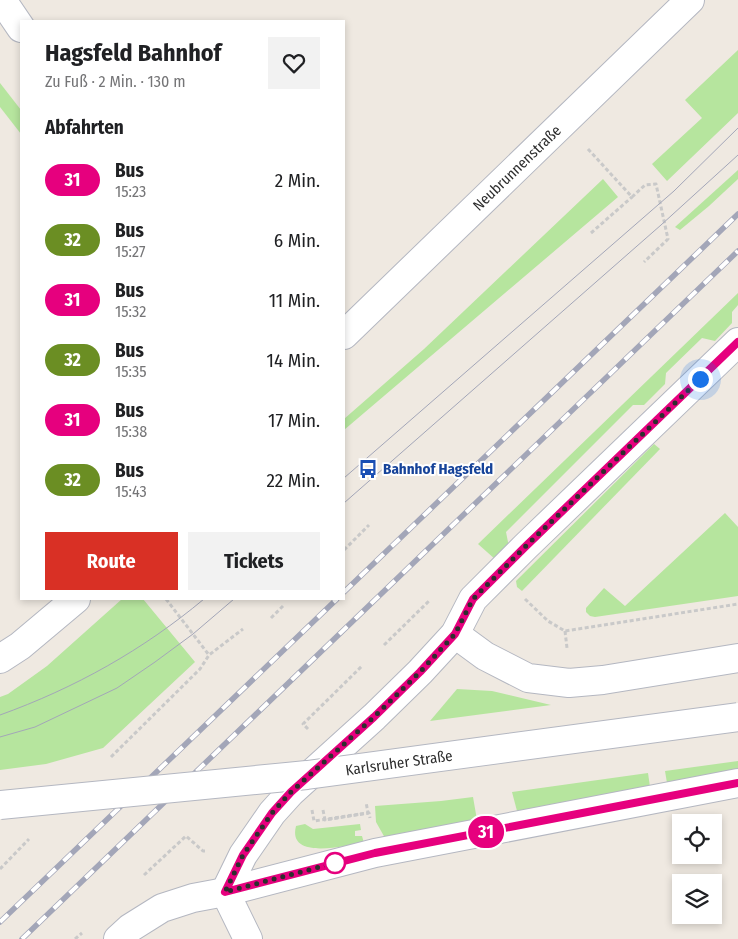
<!DOCTYPE html>
<html lang="de">
<meta charset="utf-8">
<style>
body{margin:0;font-family:"Fira Sans Condensed",sans-serif;background:#f2f2f2;color:#202124;height:100vh;display:flex;flex-direction:column;font-size:19px;white-space:nowrap}
*{box-sizing:border-box;margin:0}
p{font-size:16px;color:#757577}
.icon{flex:none;width:28px;height:28px;fill:none;stroke:currentColor;stroke-width:2;stroke-linecap:round;stroke-linejoin:round}
.map{position:relative;flex:1;overflow:hidden}
.panel{position:absolute;left:20px;top:20px;width:325px;height:580px;display:flex;flex-direction:column;background:#fff;border-radius:0px;box-shadow:0 2px 8px #0003}
.panel>*{flex:none}
.badge{padding:0 10px;border-radius:16px;font-size:18px;line-height:32px}
.tools{position:absolute;left:672px;top:814px;display:grid;gap:10px}
.tools a{display:grid;place-items:center;width:50px;height:50px;border-radius:0px;background:#fff;box-shadow:0 2px 8px #0003;font-size:25px}
.you{position:absolute;width:25px;height:25px;margin:-12px;border:4px solid #fff;border-radius:50%;background:#1a73e8;box-shadow:0 0 0 8px #1a73e833}
.map>.badge{position:absolute;translate:-50% -50%;box-shadow:0 0 0 2px #fff}
h2{padding:0 25px;font-size:19px;line-height:45px}
.round{display:grid;place-items:center;flex:none;width:52px;height:52px;border-radius:0px;background:#f2f2f2}
.overview{display:flex;align-items:center;justify-content:space-between;height:85px;padding:0 25px}
h1{font-size:24px;font-weight:700;line-height:38px}
.primary-button{display:flex;gap:10px;margin-top:auto;padding:10px 25px}
.primary-button a{flex:1;height:58px;border-radius:0px;background:#d93025;color:#fff;font-size:20px;font-weight:700;line-height:58px;text-align:center}
.primary-button a+a{background:#f2f2f2;color:#202124}
ul{padding:0;list-style:none}
li{display:flex;align-items:center;gap:15px;height:60px;padding:0 25px}
li div{flex:1}
li b{display:block;font-size:19px}
li em{font-style:normal}
li .badge{min-width:55px;font-weight:700;text-align:center}
.map>svg:first-child{display:block}
</style>
<div class="map">
<svg width="738" height="939" viewBox="0 0 738 939">
<rect width="100%" height="100%" fill="#efe9e1"/>
<g fill="#b6e59e">
<path d="M738 50V113L667 181 652 164 702 118 685 100Z"/>
<path d="M0 83 21 110V134L0 107Z"/>
<path d="M738 170V179L709 206 680 230 675 227Z"/>
<path d="M603 179 618 197 344 430V419L424 349Z"/>
<path d="M738 293V305L732 312V323L715 341 702 338 666 373 665 384 644 405H633L506 532 509 547 496 560 478 544Z"/>
<path d="M654 444 660 449 522 591 517 587 516 581Z"/>
<path d="M725 513 738 527V596L595 617 590 616 586 612V608L604 588 625 606Z"/>
<path d="M122 599H143L195 662 103 748 46 764 0 770V697L8 694 47 666Z"/>
<path d="M457 689 492 691 551 705 430 721Z"/>
<path d="M738 761V770L667 783 665 771Z"/>
<path d="M648 773 650 787 517 811 512 792Z"/>
<path d="M473 797 477 820 385 838 376 822 375 806 441 801Z"/>
<path d="M305 824 313 829 360 824 361 830 355 831V836H362L364 843C346 845 287 861 296 826Z"/>
</g>
<g fill="none" stroke-linecap="round" stroke-linejoin="round">
<g stroke="#b4b7c1" stroke-width="30">
<g id="street">
<path d="M2 0 21 28"/>
<path d="M344 335 690 0"/>
<path d="M455 634 485 656 528 678 569 683 603 680 738 658"/>
<path d="M0 659 20 646 76 599"/>
<path d="M225 892 243 855 272 813 291 792 374 717 420 672 455 634 473 599 526 546 738 342"/>
<path d="M225 892 248 939"/>
<path d="M118 939 130 928 162 908 193 898 225 892 375 853 738 783"/>
</g>
</g>
<g stroke="#c9c9c9" stroke-width="3" stroke-dasharray="4 2.5" stroke-linecap="butt">
<path d="M588 149 632 197 645 185 656 184 668 239 644 262"/>
<path d="M591 233 632 197"/>
<path d="M344 550 369 525"/>
<path d="M166 599 209 655"/>
<path d="M525 599 548 621 565 631 738 604"/>
<path d="M271 618 284 605"/>
<path d="M565 631 567 648"/>
<path d="M384 645 430 600"/>
<path d="M308 729 303 724 362 666"/>
<path d="M111 757 200 669 209 655 243 629"/>
<path d="M323 810 325 820 369 813 370 818"/>
<path d="M360 814 368 813 366 802"/>
<path d="M0 869 29 839"/>
<path d="M144 875 186 836 203 851H206"/>
<path d="M75 939 82 933"/>
</g>
<use href="#street" stroke="#fff" stroke-width="28"/>
<g stroke="#a3a6b8" stroke-width="1">
<path d="M344 478 674 191 738 128"/>
<path d="M344 503 661 225 738 155"/>
<path d="M0 715C75 688 143 650 204 599"/>
<path d="M0 737 35 727 117 688 155 662 193 634 234 599"/>
</g>
<g stroke="#a3a6b8" stroke-width="5.5">
<g id="rail">
<path d="M344 592 738 214"/>
<path d="M0 922 337 599"/>
<path d="M22 939 738 251"/>
</g>
</g>
<use href="#rail" stroke="#fff" stroke-width="4" stroke-dasharray="11" stroke-linecap="butt"/>
<g stroke="#b4b7c1" stroke-width="30" stroke-linecap="butt">
<path id="secondary-bridge" d="M0 805 307 775 738 717"/>
</g>
<path stroke="#c9c9c9" stroke-width="3" stroke-dasharray="4 2.5" stroke-linecap="butt" d="M312 810 314 821 360 814"/>
<use href="#secondary-bridge" stroke="#fff" stroke-width="28"/>
</g>
<g fill="none" stroke-linecap="round" stroke-linejoin="round">
<g stroke="#fff" stroke-width="11">
<path id="line" d="M738 342 526 546 473 599 455 634 420 672 374 717 291 792 272 813 243 855 225 892 375 853 738 783"/>
</g>
<use href="#line" stroke="#e6007e" stroke-width="8"/>
<path stroke="#2e2e2e" stroke-width="5" stroke-dasharray="0 9" d="M335 863 225 892 243 855 272 813 291 792 374 717 420 672 455 634 473 599 526 546 700 379"/>
</g>
<defs>
<g id="bus-bare" transform="scale(1.5)"><path d="M-5-6H5V4H4V6H2V4H-2V6H-4V4H-5ZM-3.5-4V0h7V-4ZM-3.5 1.2v1.5H-2V1.2ZM2 1.2v1.5H3.5V1.2Z" fill="#1a4fb4" stroke="#fff" stroke-width="2.5" paint-order="stroke"/></g>
</defs>
<g fill-rule="evenodd">
<use href="#bus-bare" x="368" y="469"/>
</g>
<circle fill="#fff" stroke="#e6007e" stroke-width="2.5" cx="335" cy="863" r="10"/>
<g text-anchor="middle" stroke-width="4" stroke-linejoin="round" paint-order="stroke">
<g font-size="15" fill="#2e2e2e" stroke="#fff">
<text transform="translate(517 168) rotate(-44)" y="5">Neubrunnenstraße</text>
<text transform="translate(399 763) rotate(-8)" y="5">Karlsruher Straße</text>
</g>
<g font-size="15" font-weight="bold" fill="#164399" stroke="#fff" text-anchor="start">
<text x="383" y="474">Bahnhof Hagsfeld</text>
</g>
</g>
</svg>
<div class="tools">
<a><svg class="icon" aria-label="locate" viewBox="0 0 24 24"><circle cx="12" cy="12" r="6"/><path d="M12 2v4M12 18v4M2 12h4M18 12h4"/></svg></a>
<a><svg class="icon" aria-label="layers" viewBox="0 0 24 24"><path d="M12 4l9 5-9 5-9-5zM3 14l9 5 9-5"/></svg></a>
</div>
<div class="you" style="left:700px;top:379px"></div>
<b class="badge" style="left:486px;top:832px;background:#e6007e;color:#fff">31</b>
<section class="panel">
<div class="overview"><div><h1>Hagsfeld Bahnhof</h1><p>Zu Fuß · 2 Min. · 130 m</p></div><a class="round"><svg class="icon" aria-label="heart" viewBox="0 0 24 24"><path d="M12 20l-8-8c-3-5 5-10 8-4 3-6 11-1 8 4z"/></svg></a></div>
<h2>Abfahrten</h2>
<ul>
<li><span class="badge" style="background:#e6007e;color:#fff">31</span><div><b>Bus</b><p>15:23</p></div><em>2 Min.</em></li>
<li><span class="badge" style="background:#6b8e23;color:#fff">32</span><div><b>Bus</b><p>15:27</p></div><em>6 Min.</em></li>
<li><span class="badge" style="background:#e6007e;color:#fff">31</span><div><b>Bus</b><p>15:32</p></div><em>11 Min.</em></li>
<li><span class="badge" style="background:#6b8e23;color:#fff">32</span><div><b>Bus</b><p>15:35</p></div><em>14 Min.</em></li>
<li><span class="badge" style="background:#e6007e;color:#fff">31</span><div><b>Bus</b><p>15:38</p></div><em>17 Min.</em></li>
<li><span class="badge" style="background:#6b8e23;color:#fff">32</span><div><b>Bus</b><p>15:43</p></div><em>22 Min.</em></li>
</ul>
<div class="primary-button"><a>Route</a><a>Tickets</a></div>
</section>
</div>
